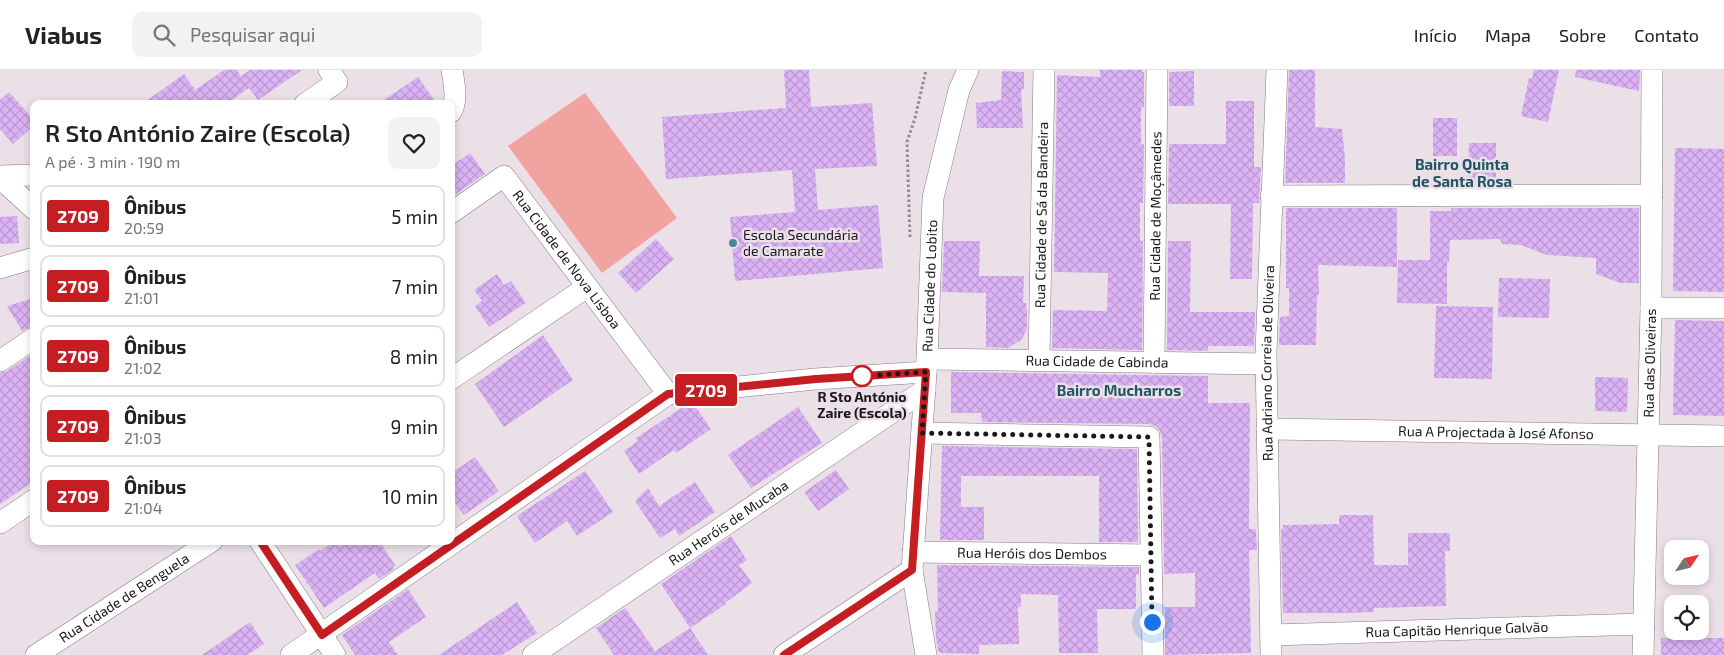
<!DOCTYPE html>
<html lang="pt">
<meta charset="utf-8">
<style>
body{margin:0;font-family:"Exo 2",sans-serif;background:#f2f2f2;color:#222;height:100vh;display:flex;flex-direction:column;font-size:19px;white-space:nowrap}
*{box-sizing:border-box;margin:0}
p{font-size:16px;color:#767676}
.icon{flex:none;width:28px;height:28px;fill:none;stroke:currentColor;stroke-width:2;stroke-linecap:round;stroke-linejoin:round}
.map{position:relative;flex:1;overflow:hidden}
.side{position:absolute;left:30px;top:30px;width:425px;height:445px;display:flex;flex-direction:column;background:#fff;border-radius:10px;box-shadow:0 2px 8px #0003}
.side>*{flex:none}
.badge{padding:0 10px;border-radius:4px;font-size:18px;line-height:32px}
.needle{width:32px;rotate:55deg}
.buttons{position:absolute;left:1664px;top:470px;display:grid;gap:10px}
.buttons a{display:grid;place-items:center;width:45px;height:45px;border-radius:10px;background:#fff;box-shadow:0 2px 8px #0003;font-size:25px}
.you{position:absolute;width:25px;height:25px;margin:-12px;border:4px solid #fff;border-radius:50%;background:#1a73e8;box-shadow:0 0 0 8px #1a73e833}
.map>.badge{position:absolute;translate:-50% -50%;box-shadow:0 0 0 2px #fff}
.round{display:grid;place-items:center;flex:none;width:52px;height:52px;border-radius:10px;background:#f2f2f2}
.overview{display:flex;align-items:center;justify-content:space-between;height:85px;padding:0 15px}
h1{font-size:24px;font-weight:600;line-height:38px}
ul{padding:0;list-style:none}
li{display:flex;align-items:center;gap:15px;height:62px;margin:0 10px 8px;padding:0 5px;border:2px solid #e0e0e0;border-radius:10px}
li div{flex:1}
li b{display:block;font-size:19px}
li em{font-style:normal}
li .badge{min-width:55px;font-weight:700;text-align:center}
header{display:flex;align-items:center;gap:30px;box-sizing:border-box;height:70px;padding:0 25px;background:#fff;border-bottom:1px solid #e0e0e0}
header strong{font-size:24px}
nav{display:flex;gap:28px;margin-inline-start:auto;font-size:18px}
.search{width:350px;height:45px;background:#f2f2f2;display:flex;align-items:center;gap:12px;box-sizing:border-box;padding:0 18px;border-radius:10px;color:#767676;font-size:19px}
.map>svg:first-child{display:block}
</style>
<header>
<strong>Viabus</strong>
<div class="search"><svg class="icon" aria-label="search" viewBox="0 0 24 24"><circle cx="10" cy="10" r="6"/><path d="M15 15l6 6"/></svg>Pesquisar aqui</div>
<nav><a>Início</a><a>Mapa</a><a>Sobre</a><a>Contato</a></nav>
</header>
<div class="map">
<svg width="1724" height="585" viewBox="0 0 1724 585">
<defs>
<pattern id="building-cross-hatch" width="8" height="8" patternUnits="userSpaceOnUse" patternTransform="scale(1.25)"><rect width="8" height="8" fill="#dbb2f4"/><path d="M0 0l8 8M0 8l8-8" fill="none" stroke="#bb98d1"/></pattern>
</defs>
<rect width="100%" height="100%" fill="#ebe0e8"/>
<path fill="#f1a49f" d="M585 23 677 148 602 203 508 76Z"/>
<g fill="url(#building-cross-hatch)">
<path d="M224 0H237L241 6 250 0H302L258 30 249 18 226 34H142L184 4 195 20Z"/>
<path d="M784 0H809L811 37 872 33 877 96 815 99 818 140 878 135 883 198 735 211 730 147 795 142 792 100 666 109 662 47 786 38Z"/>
<path d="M1100 0H1142V2H1144V37H1142L1141 41V74H1144L1143 133H1140V171H1143L1142 280 1052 278 1053 240 1107 241 1108 203 1054 202 1057 5 1100 7Z"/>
<path d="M1289 0H1315V57L1342 59 1345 89V113H1285Z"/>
<path d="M1534 0H1559L1548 52 1521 46 1529 8 1532 9Z"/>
<path d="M1576 0H1640L1639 21 1575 7Z"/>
<path d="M1002 1 1024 2V19H1021L1023 58H977L976 33 1001 30Z"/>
<path d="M1194 1V36H1169V2Z"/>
<path d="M418 7 437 34H378Z"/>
<path d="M9 22 34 50V56L13 74 0 59V30Z"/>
<path d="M1226 31H1254V97H1261L1259 133H1253L1252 209H1230L1231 134H1168L1169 74H1226Z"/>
<rect x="1433" y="48" width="24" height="38"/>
<path d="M1469 73H1496V110H1468Z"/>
<path d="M1675 78 1724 79V222L1673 221Z"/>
<path d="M470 83 485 104 456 124 451 119V96Z"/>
<path d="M1286 138H1397V197L1318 195 1319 225H1317L1316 275H1279L1280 247 1289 246V218H1286Z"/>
<path d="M1451 138H1639V213H1620L1596 204V188L1547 185 1521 175 1502 174 1500 169 1450 170 1449 192H1447V234L1397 233 1398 190H1430V141H1451Z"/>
<path d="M17 146 19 173 0 174V147Z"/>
<path d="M656 169 674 189 636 223 618 203Z"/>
<path d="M944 171H980L979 206H1024L1023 233H1026V239H1027V260L1021 270 1008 278 986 277V223L942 222Z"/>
<path d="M1168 171H1191L1190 242H1255L1254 276H1208V281L1167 280Z"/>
<path d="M497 204 504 215 511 211 526 233 489 257 475 236 482 231 474 220Z"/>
<path d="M1499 208 1550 209 1549 248 1498 247Z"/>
<path d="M34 228V256L22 261 7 236Z"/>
<path d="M1436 236 1493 237 1492 309 1434 308Z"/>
<path d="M1675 250 1724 251V346L1673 345Z"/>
<path d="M543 265 573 310 504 357 475 314Z"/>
<path d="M34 283V411L0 434V303L7 301Z"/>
<path d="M951 302 1208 306V333H1250L1249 459H1256L1257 480H1249L1251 583 1165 585V537H1195V503L1164 504 1162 367 1160 361 1156 356 1149 354 982 352 981 343H951Z"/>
<path d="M1595 307 1628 308 1627 342 1595 341Z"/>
<path d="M694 334 711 359 676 383 674 380 639 404 624 381 638 371 636 368 686 335Z"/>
<path d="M798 337 822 373 751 418 728 385Z"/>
<path d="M942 376 1137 379 1138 472H1099V406H961V437H984V470H940Z"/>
<path d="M475 387 499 421 464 445 451 427V403Z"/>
<path d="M836 400 849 419 818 441 804 422Z"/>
<path d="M585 401 613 442 577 466 567 451 535 473 517 446Z"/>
<path d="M695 412 715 442 679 466 675 459 660 468 635 431 648 418 659 436Z"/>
<path d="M1339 445H1373L1374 495H1408V463H1450V481H1445L1446 536 1374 538V542L1348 543H1283L1281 459H1283V455L1339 454Z"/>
<path d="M731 466 747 490 739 495 752 513 725 533 726 534 690 558 661 514Z"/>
<path d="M335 471H379L395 495 393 497 394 499 379 509 375 503 324 538 295 495 319 479 320 481Z"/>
<path d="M937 495 1139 497V504H1136V539H1097L1098 583H1059L1058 525 1021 524V537H1018L1019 574 979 575V584L941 583 938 580 936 567 935 541 938 542Z"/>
<path d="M408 519 426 547 389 572 398 585H355L342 565Z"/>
<path d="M517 532 537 563 502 585H439Z"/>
<path d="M625 538 655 581 690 558 708 585H614L596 558Z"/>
<path d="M250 552 264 574 247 585H202Z"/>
<rect x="1661" y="568" width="63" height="17"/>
</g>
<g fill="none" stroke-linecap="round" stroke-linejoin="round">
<g stroke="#847a81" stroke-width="22">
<g id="minor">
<path d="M305 34 337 12 329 0"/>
<path d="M451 42C458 30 454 13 452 0"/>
<path d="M0 106 34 105"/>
<path d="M0 108 34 139"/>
<path d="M1271 126 1652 125"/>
<path id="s1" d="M451 143 504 106 668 324"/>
<path d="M0 198 34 188"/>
<path d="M1651 238H1724"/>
<path id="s2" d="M927 289 1266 294"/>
<path id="s3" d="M1039 290 1044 0"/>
<path d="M0 291 34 268"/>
<path id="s4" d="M1154 292 1157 0"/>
<path d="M451 309 587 217"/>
<path id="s5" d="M1267 359 1724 366"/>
<path d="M922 363 1149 367 1153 585"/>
<path d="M0 453 34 430"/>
<path d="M260 471 335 585"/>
<path id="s6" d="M913 482 1151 485"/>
<path id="s7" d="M1271 565 1644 554"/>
<path id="s8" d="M36 585 212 471"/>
<path d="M291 585 668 324 815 309 926 302"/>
<path id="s9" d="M533 585 925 320"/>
<path d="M784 585 912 500"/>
<path id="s10" d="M926 585 912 500 927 289 933 128 959 20 968 0"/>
<path id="s11" d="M1271 585 1266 282 1277 0"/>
<path id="s12" d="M1643 585 1651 238 1652 0"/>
</g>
</g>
<path stroke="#91898f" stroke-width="3" stroke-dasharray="2.5 2.5" stroke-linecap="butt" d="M910 167 907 72 915 48 926 0"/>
<use href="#minor" stroke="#fff" stroke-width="21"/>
</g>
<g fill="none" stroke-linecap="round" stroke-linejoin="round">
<g stroke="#fff" stroke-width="11">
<path id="line" d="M260 471 322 565 668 324 816 309 926 302 912 500 784 585"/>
</g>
<use href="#line" stroke="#c61d23" stroke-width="8"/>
<path stroke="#1b171a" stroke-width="5" stroke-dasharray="0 9" d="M862 306 926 302 922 363 1149 367 1152 552"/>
</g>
<circle fill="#47899a" stroke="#ebe0e8" stroke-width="2" cx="733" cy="173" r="5"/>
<circle fill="#fff" stroke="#c61d23" stroke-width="2.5" cx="862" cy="306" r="10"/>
<g text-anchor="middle" stroke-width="5" stroke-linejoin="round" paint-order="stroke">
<g font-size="14" fill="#1b171a" stroke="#ebe0e8">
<text dy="5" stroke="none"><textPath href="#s3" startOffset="145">Rua Cidade de Sá da Bandeira</textPath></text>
<text dy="5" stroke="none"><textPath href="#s4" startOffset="146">Rua Cidade de Moçâmedes</textPath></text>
<text dy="5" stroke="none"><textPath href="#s1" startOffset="169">Rua Cidade de Nova Lisboa</textPath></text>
<text dy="5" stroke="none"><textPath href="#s10" startOffset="371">Rua Cidade do Lobito</textPath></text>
<text dy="5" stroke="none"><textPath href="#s2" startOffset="170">Rua Cidade de Cabinda</textPath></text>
<text dy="5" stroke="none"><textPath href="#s11" startOffset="292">Rua Adriano Correia de Oliveira</textPath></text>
<text dy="5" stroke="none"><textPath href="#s12" startOffset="292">Rua das Oliveiras</textPath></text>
<text dy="5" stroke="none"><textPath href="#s5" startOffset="229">Rua A Projectada à José Afonso</textPath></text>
<text dy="5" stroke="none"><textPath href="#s9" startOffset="236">Rua Heróis de Mucaba</textPath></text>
<text dy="5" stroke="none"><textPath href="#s6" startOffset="119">Rua Heróis dos Dembos</textPath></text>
<text dy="5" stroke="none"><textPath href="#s8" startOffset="105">Rua Cidade de Benguela</textPath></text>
<text dy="5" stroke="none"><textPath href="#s7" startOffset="186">Rua Capitão Henrique Galvão</textPath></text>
</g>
<g font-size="14" fill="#1b171a" stroke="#ebe0e8" text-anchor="start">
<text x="743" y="170">Escola Secundária<tspan x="743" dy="16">de Camarate</tspan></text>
</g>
<g font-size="14" font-weight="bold" fill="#1b171a" stroke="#ebe0e8">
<text x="862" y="332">R Sto António<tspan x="862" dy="16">Zaire (Escola)</tspan></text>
</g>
<g font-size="15" font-weight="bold" fill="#215664" stroke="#ebe0e8">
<text x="1462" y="100">Bairro Quinta<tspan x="1462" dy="17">de Santa Rosa</tspan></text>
<text x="1119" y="326">Bairro Mucharros</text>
</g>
</g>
</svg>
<div class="buttons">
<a><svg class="needle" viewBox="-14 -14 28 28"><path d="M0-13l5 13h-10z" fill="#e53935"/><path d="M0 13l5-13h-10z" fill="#767676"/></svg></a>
<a><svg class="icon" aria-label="locate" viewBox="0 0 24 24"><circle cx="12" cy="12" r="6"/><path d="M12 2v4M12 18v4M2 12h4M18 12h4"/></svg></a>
</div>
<div class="you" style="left:1152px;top:552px"></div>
<b class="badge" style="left:706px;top:320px;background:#c61d23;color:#fff">2709</b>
<section class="side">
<div class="overview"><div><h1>R Sto António Zaire (Escola)</h1><p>A pé · 3 min · 190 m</p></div><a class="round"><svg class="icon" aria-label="heart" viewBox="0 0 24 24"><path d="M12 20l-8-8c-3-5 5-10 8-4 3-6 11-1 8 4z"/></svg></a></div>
<ul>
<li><span class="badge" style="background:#c61d23;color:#fff">2709</span><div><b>Ônibus</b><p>20:59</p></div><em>5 min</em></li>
<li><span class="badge" style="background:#c61d23;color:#fff">2709</span><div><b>Ônibus</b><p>21:01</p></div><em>7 min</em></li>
<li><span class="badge" style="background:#c61d23;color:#fff">2709</span><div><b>Ônibus</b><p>21:02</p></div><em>8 min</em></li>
<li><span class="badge" style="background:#c61d23;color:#fff">2709</span><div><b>Ônibus</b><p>21:03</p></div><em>9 min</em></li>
<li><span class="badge" style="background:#c61d23;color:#fff">2709</span><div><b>Ônibus</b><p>21:04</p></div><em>10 min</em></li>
</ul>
</section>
</div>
